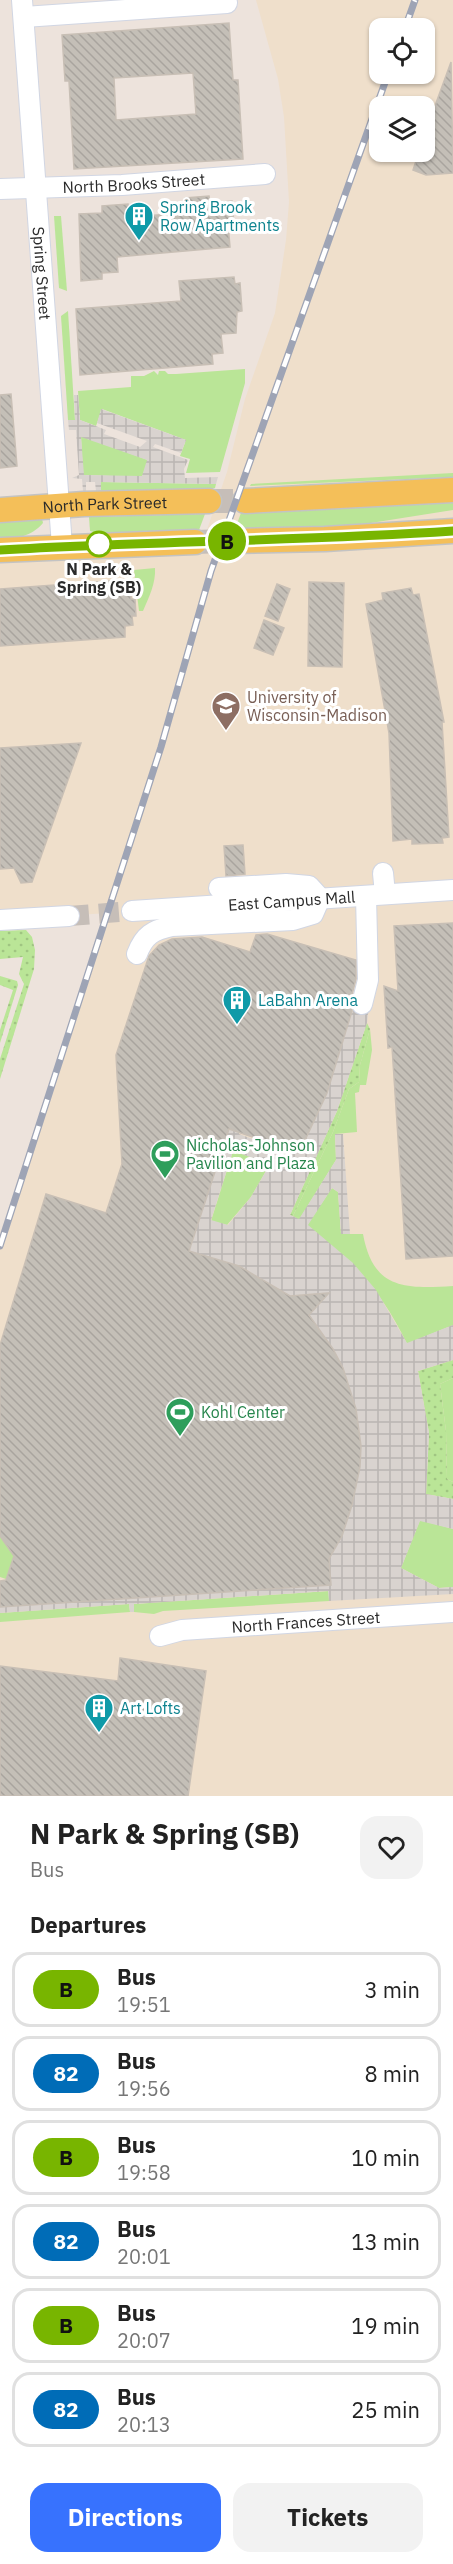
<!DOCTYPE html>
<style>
body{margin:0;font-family:"IBM Plex Sans",sans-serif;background:#f2f2f2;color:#222;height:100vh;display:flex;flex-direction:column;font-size:22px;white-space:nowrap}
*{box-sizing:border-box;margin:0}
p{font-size:20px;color:#767676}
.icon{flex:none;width:33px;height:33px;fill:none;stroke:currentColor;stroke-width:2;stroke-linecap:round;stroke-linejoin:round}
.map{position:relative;height:1796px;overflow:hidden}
.drawer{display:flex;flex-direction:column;background:#fff;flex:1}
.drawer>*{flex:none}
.badge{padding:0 12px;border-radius:20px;font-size:21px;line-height:39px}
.buttons{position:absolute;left:369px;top:18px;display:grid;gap:12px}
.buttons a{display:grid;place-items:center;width:66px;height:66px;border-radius:12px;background:#fff;box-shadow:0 2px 4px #0004;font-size:30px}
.map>.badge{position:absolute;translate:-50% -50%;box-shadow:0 0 0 3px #fff}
h2{padding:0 30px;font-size:22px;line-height:54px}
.round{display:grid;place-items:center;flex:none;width:63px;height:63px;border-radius:18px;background:#f2f2f2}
.summary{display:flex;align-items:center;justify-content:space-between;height:102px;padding:0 30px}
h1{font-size:28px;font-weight:700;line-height:45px}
.primary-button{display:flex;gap:12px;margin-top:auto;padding:12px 30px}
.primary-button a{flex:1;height:69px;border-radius:18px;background:#3772fe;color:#fff;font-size:24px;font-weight:700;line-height:69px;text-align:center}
.primary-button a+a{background:#f2f2f2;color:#222}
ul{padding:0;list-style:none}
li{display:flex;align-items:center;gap:18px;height:75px;margin:0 12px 9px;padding:0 18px;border:3px solid #e0e0e0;border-radius:18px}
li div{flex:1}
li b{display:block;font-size:22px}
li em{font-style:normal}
li .badge{min-width:66px;font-weight:700;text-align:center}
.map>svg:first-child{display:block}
</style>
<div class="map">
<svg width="453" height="1796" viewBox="0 0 453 1796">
<defs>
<pattern id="park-dots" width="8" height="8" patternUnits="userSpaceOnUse" patternTransform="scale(1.5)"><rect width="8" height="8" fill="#bae597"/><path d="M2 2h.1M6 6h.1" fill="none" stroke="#a0c582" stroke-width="1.8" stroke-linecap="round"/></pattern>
<pattern id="plaza-grid" width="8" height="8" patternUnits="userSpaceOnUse" patternTransform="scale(1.5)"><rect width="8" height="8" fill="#d9d3cf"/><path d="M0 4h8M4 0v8" fill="none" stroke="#bab5b2"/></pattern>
<pattern id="building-back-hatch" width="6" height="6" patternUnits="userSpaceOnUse" patternTransform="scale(1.5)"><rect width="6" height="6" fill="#c4bfb7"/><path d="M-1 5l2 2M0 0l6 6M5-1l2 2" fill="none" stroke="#a9a49e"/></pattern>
</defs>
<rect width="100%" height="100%" fill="#ede3dc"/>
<path fill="#efdfcb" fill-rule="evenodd" d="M256 0H453V1796H0V1246L108 913 0 920V550L203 541 227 472 245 399 275 313 286 240 289 202 284 117 278 79ZM380 28H424V74H380ZM380 106H424V152H380Z"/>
<g fill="#bae597">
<path d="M54 216H61L67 291 59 288Z"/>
<path d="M68 311 75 420H68L61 316Z"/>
<path d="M245 369V383L220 472 186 473 190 459 180 456 186 440 102 409 96 426 80 420 78 391 131 387V376H144L154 371 158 375 159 371H165L168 374H176Z"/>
<path d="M81 436 148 460 142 477 83 475Z"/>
<path d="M453 473V477L250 486 251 484Z"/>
<path d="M100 482 216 484 215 488 101 491Z"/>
<path d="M453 503V510L358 525 235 529 241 513Z"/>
<path d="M205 514 199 530 101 534 90 531 89 517Z"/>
<path d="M42 519 43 523C31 537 17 538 0 539V522Z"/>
<path d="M155 568C156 583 149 597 143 611H139L134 570Z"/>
<path d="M370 1029 372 1050 366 1085H360L359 1092 355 1093 357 1132 335 1134 336 1160 299 1220 293 1216 333 1132 349 1089 359 1082 360 1065Z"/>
<path d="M233 1151 270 1164 251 1197 227 1225 211 1221Z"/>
<path d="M332 1188 338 1192 341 1234H363C373 1289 404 1289 453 1286V1325L407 1344C381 1289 353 1263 307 1225Z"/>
<path d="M453 1378V1482L447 1479 446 1431 440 1384Z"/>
<path d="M420 1520 453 1529V1587L439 1588 401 1568Z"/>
<path d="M0 1536 14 1556 6 1579 0 1577Z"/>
<path d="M329 1591V1601L163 1611 154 1614 134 1612V1604Z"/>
<path d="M129 1604 130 1612 0 1622V1613Z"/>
</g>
<g fill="url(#park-dots)">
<path d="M26 930 32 937 35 950 34 969 0 1079V1059L24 984 19 974 23 957 0 959V931Z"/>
<path d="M0 976 17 981 18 985 0 1043V1030L13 990 0 985Z"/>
<path d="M367 1023 370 1029 360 1065 359 1082 349 1089 333 1132 293 1216 290 1215 337 1111Z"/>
<path d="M453 1360V1378L440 1384 446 1431 447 1479 453 1482V1499L426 1494 429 1433 418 1371Z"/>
</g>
<g fill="url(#plaza-grid)" fill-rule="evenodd">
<path d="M74 395H78L80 420 106 430 104 434 140 447 147 441 97 423 101 409 186 440 181 453 155 444 153 447 188 460 184 469 185 478 218 477 216 484 101 482V491H96L95 482H86V491H83L82 479 72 478 79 475 76 430H69L68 420H75ZM81 437 147 460 142 476 84 475Z"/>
<path d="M355 1002 369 1006 367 1023 337 1111 290 1215 299 1219 336 1160 335 1134H343L350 1234H341L338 1192 332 1188 308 1225 353 1263 376 1290 407 1343 453 1325V1360L418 1371 429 1433 426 1494 453 1499V1529L420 1521 401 1568 439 1588 453 1587V1594L329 1601 328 1591 134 1604V1612H130L129 1604 0 1613V1607L330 1584 329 1559 342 1536 352 1505 360 1467 361 1446 356 1409 343 1368 333 1349 309 1315 328 1293 289 1296 239 1266 189 1252 230 1126 240 1129 239 1134 250 1138 299 1153 327 1093ZM233 1151 270 1164 251 1197 228 1225 211 1220Z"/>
</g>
<g fill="url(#building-back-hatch)" stroke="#c8bfb5" stroke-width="1.5" fill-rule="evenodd">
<path d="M229 23 233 80H238L243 159 74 169 69 81H65L62 35ZM193 73 196 114 116 120 114 78Z"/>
<path d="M451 62 453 173 426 175 413 170 419 152H424V136Z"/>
<path d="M209 196 210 203 232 201 234 224H228L230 247 117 257 118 272 102 273V279L81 281 79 214 102 213V206L128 204 129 217 186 213 185 198Z"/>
<path d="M234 277 235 284 240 283 242 311 237 312 236 333 221 334 223 353 212 354 213 364 80 375 76 309 181 301 179 281Z"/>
<path d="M11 394 17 466 0 468V395Z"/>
<path d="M122 580V591L131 590V599H135L136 616H132L133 625 125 626V637L0 646V589Z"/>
<path d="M309 582 344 583 342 667 308 666Z"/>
<path d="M277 584 290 589 278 621 265 616Z"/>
<path d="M411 588 413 595 419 594 444 722H442L449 837 442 838 443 843 412 844V839L393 841 389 733 366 604 383 600 382 593Z"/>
<path d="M264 620 284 628 273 655 254 648Z"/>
<path d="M81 743 32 882 21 883 14 868 0 869V748Z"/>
<path d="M243 845 245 874 226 876 224 846Z"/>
<path d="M453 923V1256L406 1259 392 1047 388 1048 384 986 398 991 394 926Z"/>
<path d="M267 934 356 960V979L350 1002 352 1011 327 1093 299 1153 229 1129 189 1251 239 1266 290 1296 329 1293 309 1315 333 1349 343 1368 356 1409 361 1446 360 1467 352 1505 342 1536 329 1559 331 1585 0 1607V1581L6 1580 14 1556 0 1536V1345L46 1194 106 1213 122 1164 116 1055 149 956 159 945 172 939 202 937 250 952 256 935Z"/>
<path d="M120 1658 206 1671 188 1796H0V1666L118 1681Z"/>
</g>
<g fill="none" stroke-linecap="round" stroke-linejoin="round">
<path stroke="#c6beb8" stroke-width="20" stroke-dasharray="20 10" stroke-linecap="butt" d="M69 916 132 911"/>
<g stroke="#c6beb8" stroke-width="24" stroke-dasharray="24 12" stroke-linecap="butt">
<path d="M209 501H245"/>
<path d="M195 542 231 541"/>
</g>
<g stroke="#d1d6e3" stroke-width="22">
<g id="minor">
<path id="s1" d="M22 0 62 546"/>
<path d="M24 17 227 3"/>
<path id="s2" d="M0 189 122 185 265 174"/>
<path d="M383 873 385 894"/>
<path d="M219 888 286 884 309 886 320 898"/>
<path id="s3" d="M132 911 453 890"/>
<path d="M0 920 69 916"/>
<path d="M137 954C144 935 153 930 172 926L293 920 313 914 320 898"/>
<path d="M362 1004 368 980 366 896"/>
<path id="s4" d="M160 1636 182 1630 453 1612"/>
</g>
</g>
<g stroke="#c3c3c3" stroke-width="27">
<g id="major">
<path d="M245 501 453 490"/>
<path id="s5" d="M0 510 84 504 209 501"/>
<path d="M231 541 325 539 453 531"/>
<path d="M0 550 195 542"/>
</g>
</g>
<use href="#minor" stroke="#fff" stroke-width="20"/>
<use href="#major" stroke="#f4bf59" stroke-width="24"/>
<g stroke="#9ea4b5" stroke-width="7">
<g id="rail">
<path d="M405 28 415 0"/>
<path d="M0 1246 161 747 211 571 388 74"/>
</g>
</g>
<use href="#rail" stroke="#fff" stroke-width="4.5" stroke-dasharray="14" stroke-linecap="butt"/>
</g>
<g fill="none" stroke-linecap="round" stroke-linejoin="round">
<g stroke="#fff" stroke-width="14">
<path id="line" d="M0 550C151 541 302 541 453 531"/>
</g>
<use href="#line" stroke="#78b500" stroke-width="9"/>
</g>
<defs>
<g id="building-pin" transform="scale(1.5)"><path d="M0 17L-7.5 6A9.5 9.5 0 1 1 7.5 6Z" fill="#0f9aa8" stroke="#fff"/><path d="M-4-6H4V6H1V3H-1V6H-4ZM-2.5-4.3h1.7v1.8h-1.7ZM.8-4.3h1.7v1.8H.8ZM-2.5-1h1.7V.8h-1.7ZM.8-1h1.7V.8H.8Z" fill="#fff"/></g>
<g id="university-pin" transform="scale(1.5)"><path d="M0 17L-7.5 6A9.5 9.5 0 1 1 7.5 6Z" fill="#8d6e63" stroke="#fff"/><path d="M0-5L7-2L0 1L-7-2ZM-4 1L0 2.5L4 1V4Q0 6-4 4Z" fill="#fff"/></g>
<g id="stadium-pin" transform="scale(1.5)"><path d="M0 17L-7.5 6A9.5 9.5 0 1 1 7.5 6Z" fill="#2e9e5b" stroke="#fff"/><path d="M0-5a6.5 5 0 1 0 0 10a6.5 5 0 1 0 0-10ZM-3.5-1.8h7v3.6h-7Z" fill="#fff"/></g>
</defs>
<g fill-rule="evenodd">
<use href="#building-pin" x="139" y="216"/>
<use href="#university-pin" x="226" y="706"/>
<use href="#building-pin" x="237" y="1000"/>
<use href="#stadium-pin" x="165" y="1154"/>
<use href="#stadium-pin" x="180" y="1412"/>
<use href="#building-pin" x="99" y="1708"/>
</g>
<circle fill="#fff" stroke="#78b500" stroke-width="3" cx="99" cy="544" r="12"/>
<g text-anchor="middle" stroke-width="6" stroke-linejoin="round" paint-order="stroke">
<g font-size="16" fill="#2a2a2a" stroke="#fff">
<text dy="6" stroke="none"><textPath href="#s2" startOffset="134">North Brooks Street</textPath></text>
<text dy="6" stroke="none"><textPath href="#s1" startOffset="274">Spring Street</textPath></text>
<text dy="6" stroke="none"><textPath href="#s5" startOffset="105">North Park Street</textPath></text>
<text dy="6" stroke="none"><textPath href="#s3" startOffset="160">East Campus Mall</textPath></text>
<text dy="6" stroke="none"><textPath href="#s4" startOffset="147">North Frances Street</textPath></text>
</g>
<g font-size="16" fill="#0d838f" stroke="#fff" text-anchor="start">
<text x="160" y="213">Spring Brook<tspan x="160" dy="18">Row Apartments</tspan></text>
<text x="258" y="1006">LaBahn Arena</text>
<text x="120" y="1714">Art Lofts</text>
</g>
<g font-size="16" font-weight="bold" fill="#2a2a2a" stroke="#fff">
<text x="99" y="575">N Park &amp;<tspan x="99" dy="18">Spring (SB)</tspan></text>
</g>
<g font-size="16" fill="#785e54" stroke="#fff" text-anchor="start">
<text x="247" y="703">University of<tspan x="247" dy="18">Wisconsin-Madison</tspan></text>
</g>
<g font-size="16" fill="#27864d" stroke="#fff" text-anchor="start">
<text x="186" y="1151">Nicholas-Johnson<tspan x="186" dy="18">Pavilion and Plaza</tspan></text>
<text x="201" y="1418">Kohl Center</text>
</g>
</g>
</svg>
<div class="buttons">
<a><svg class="icon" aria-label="locate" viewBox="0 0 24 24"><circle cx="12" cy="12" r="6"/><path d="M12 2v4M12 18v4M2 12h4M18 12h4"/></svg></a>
<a><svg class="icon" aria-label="layers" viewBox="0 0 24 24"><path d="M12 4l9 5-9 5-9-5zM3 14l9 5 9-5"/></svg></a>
</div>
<b class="badge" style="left:227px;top:541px;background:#78b500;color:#111">B</b>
</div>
<section class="drawer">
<div class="summary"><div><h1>N Park &amp; Spring (SB)</h1><p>Bus</p></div><a class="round"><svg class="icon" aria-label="heart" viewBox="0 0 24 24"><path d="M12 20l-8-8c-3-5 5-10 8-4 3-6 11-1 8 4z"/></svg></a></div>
<h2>Departures</h2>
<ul>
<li><span class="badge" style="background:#78b500;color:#111">B</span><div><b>Bus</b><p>19:51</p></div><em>3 min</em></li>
<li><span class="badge" style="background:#006cb7;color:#fff">82</span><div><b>Bus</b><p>19:56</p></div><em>8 min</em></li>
<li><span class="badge" style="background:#78b500;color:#111">B</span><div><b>Bus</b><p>19:58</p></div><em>10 min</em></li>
<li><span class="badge" style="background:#006cb7;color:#fff">82</span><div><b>Bus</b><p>20:01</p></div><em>13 min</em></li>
<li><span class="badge" style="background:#78b500;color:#111">B</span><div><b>Bus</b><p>20:07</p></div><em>19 min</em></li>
<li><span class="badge" style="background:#006cb7;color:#fff">82</span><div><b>Bus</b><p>20:13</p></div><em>25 min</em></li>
</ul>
<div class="primary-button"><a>Directions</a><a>Tickets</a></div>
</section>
